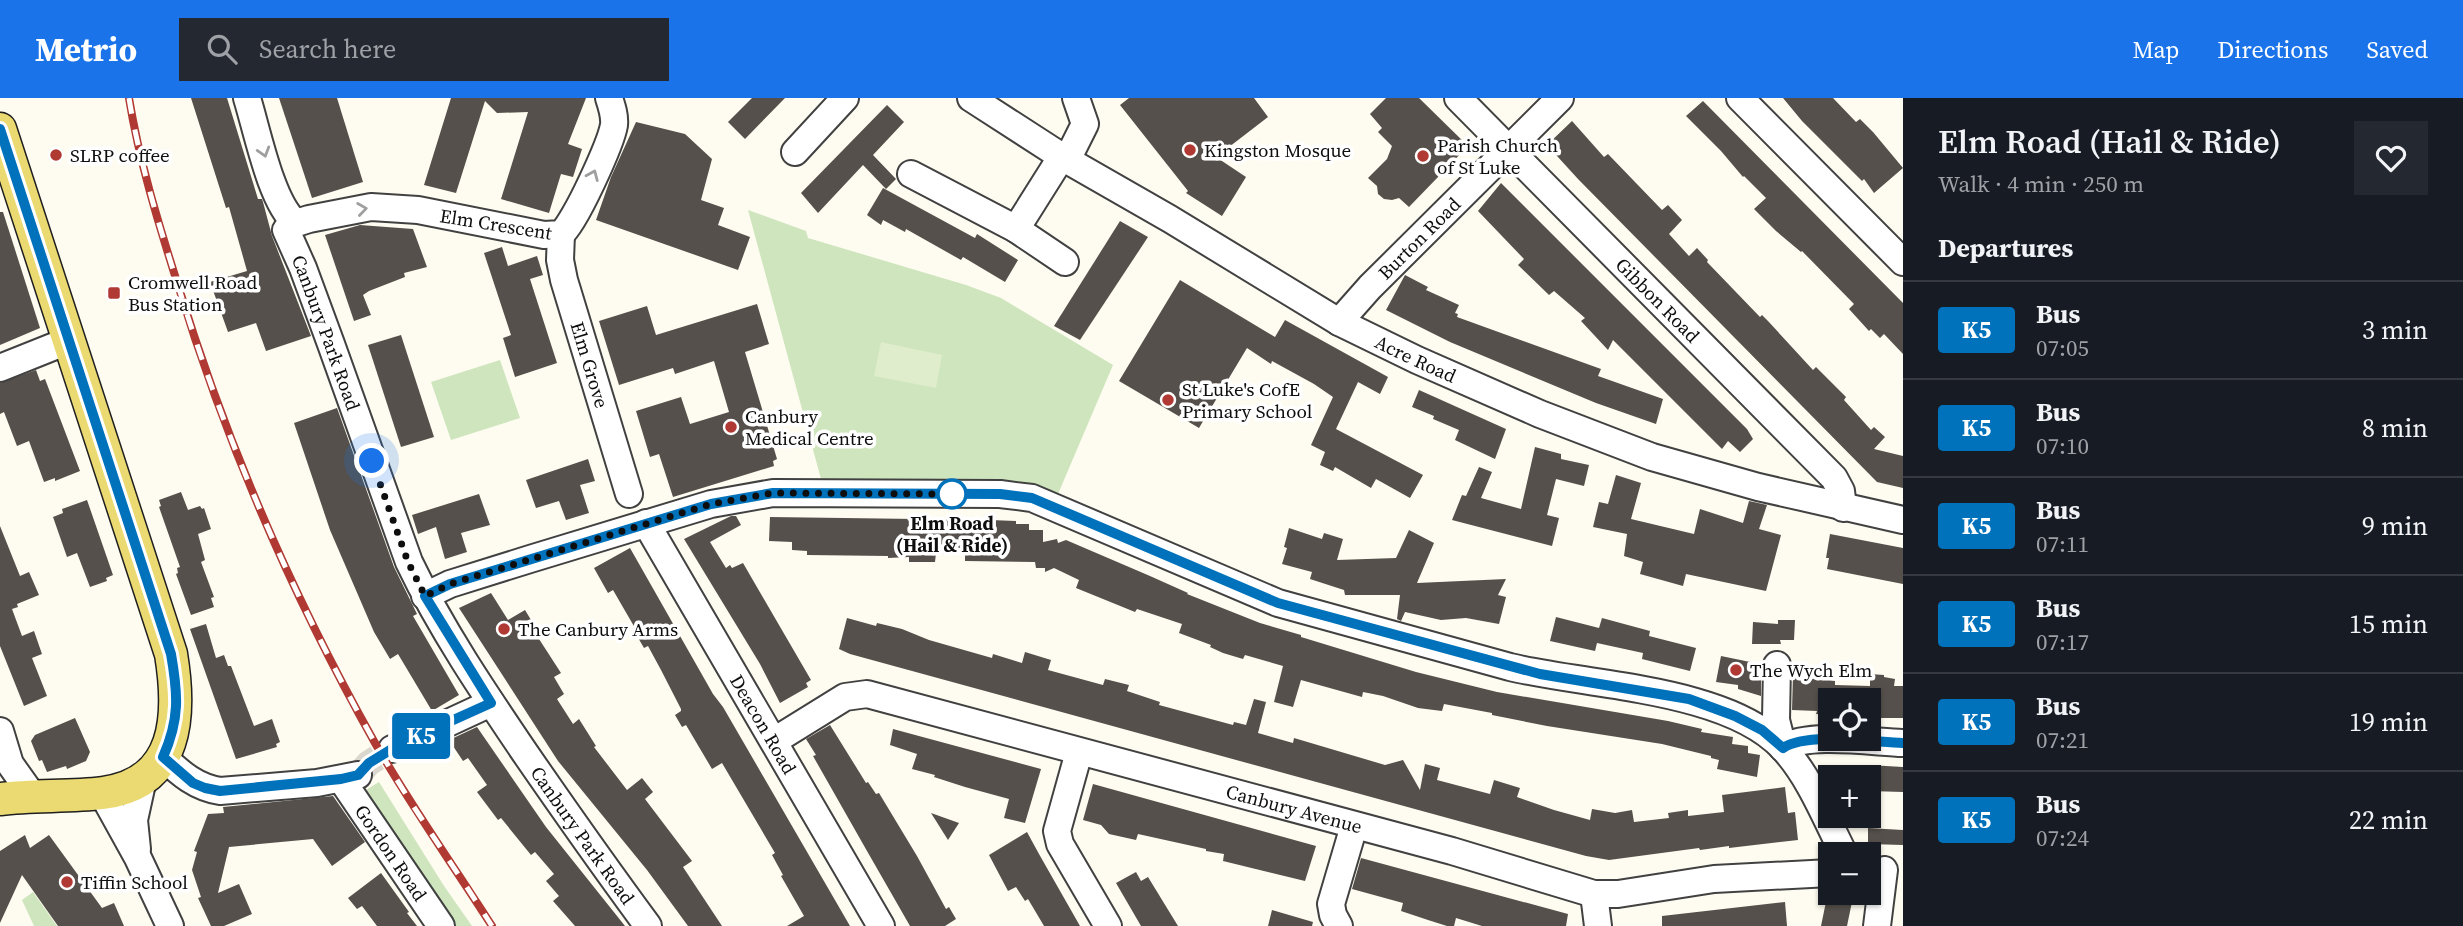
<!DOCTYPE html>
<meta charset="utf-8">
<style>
body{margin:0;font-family:"Source Serif 4",serif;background:#242831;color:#f1f3f6;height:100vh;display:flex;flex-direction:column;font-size:26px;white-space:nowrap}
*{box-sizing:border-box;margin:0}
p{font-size:23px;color:#9ea1a6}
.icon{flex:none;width:38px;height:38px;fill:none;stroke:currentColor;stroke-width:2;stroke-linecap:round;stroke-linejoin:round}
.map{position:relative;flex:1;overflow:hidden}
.panel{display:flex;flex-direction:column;background:#171b24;width:560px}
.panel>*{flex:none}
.badge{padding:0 14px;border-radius:5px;font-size:24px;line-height:46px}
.tools{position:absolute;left:1818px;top:590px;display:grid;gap:14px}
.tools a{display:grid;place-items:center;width:63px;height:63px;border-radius:0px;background:#171b24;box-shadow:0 2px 5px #0004;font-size:35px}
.you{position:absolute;width:35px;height:35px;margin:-18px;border:5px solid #fff;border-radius:50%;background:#1a73e8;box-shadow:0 0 0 10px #1a73e833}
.map>.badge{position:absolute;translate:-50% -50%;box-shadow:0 0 0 4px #fff}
h2{padding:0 35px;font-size:26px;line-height:63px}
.round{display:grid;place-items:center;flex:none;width:74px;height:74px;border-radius:0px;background:#242831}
.head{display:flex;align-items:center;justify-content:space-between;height:119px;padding:0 35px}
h1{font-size:33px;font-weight:600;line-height:52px}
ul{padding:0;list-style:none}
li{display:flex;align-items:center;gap:21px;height:98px;padding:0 35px;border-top:2px solid #363941}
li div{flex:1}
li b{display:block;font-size:26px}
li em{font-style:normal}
li .badge{min-width:77px;font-weight:700;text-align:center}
header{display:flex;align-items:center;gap:42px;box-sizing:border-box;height:98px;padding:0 35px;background:#1a73e8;color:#fff}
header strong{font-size:33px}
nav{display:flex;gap:38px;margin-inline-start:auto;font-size:24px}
.search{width:490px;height:63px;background:#242831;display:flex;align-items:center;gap:18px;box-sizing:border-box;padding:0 24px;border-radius:0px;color:#9ea1a6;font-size:26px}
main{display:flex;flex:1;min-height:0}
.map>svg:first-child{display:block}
</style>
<header>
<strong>Metrio</strong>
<div class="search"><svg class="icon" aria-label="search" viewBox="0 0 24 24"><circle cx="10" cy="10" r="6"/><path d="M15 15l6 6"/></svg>Search here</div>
<nav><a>Map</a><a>Directions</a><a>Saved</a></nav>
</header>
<main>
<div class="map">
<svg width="1903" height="828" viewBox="0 0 1903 828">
<rect width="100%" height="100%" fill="#fefcf0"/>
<g fill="#cee5bd">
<path d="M748 112 806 133 808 140 966 187 1001 200 1113 267 1058 396 1037 388 1012 385 821 381Z"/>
<path d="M500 262 520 320 451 342 431 284Z"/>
<path d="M379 684 444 788 472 828H456L366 692Z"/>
<path d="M33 794 57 828H34L22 802Z"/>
</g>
<path fill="#dfedcd" d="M881 244 942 257 936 290 874 278Z"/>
<g fill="#55504b">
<path d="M191 0H227L258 101H262L263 104 272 138 311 238 266 253 256 225 228 234 210 184 247 173 229 109 226 110Z"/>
<path d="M279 0H337L363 84 312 100Z"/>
<path d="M451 0H586L568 46 582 51 573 79 561 76 549 115 501 101 528 14 497 15 485 3 456 95 424 87Z"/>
<path d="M752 0H785L745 41 728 24Z"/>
<path d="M1129 0H1254L1268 19 1216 59 1246 79 1222 118 1186 95 1188 93 1120 7Z"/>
<path d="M1386 0H1419L1468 48 1409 109 1399 100 1392 102 1384 101 1378 96 1377 88 1368 80 1387 61 1392 48 1378 34 1382 30 1370 16Z"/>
<path d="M1783 0H1833L1856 24 1860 21 1873 34 1903 70 1874 95 1864 81 1862 83 1802 23Z"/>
<path d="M1703 3 1903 205V256L1884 236 1880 240 1871 231 1869 233 1849 211 1854 206 1802 153 1801 154 1776 133 1754 111 1766 100 1744 78 1743 79 1721 53 1686 18Z"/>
<path d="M887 7 904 24 873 57 896 81 886 91 863 67 818 115 801 95Z"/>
<path d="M1572 23 1604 59 1608 56 1662 112 1668 107 1682 122 1669 136 1689 158 1697 150 1708 162 1707 164 1760 219 1762 217 1768 223 1813 272 1816 269 1846 299 1844 302 1871 332 1874 329 1885 339 1874 351 1903 358V390L1877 384 1578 81 1547 47Z"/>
<path d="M636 24 685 36 712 61 701 102 724 110 718 127 750 139 738 172 596 122 611 79Z"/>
<path d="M1501 85 1747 331 1753 341 1740 354 1728 343 1722 351 1613 242 1608 252 1581 223 1585 220 1554 193 1549 197 1518 167 1524 161 1478 113Z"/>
<path d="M883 90 975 140 977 136 1018 162 1005 184 963 159 961 162 906 131 905 134 883 122 881 127 867 117Z"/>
<path d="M0 114H3L40 230 0 247Z"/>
<path d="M1120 123 1148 139 1080 242 1054 228Z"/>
<path d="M360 127 413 131 427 169 404 175 405 179 369 193 363 197 371 217 354 223 325 137Z"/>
<path d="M502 149 508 168 537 158 543 177 530 181 557 265 515 279 503 240 511 237 484 155Z"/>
<path d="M1405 177 1428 189 1426 192 1459 207 1455 215 1458 216 1457 219 1601 271 1598 278 1663 301 1656 326 1596 305 1450 244 1386 212Z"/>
<path d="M1180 182 1275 239 1285 222 1388 279 1380 296 1358 284 1336 331 1423 377 1410 400 1376 381 1371 390 1335 369 1333 373 1320 367 1325 354 1311 347 1333 299 1314 286 1272 263 1271 266 1247 250 1199 330 1119 283Z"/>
<path d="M757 206 769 246 745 254 777 361 773 363 774 368 673 399 659 356 650 359 636 313 681 299 690 326 729 314 714 263 675 276 673 270 619 287 599 223 647 208 656 237Z"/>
<path d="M401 237 434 339 401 349 368 247Z"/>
<path d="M36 272 40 283 45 281 80 373 55 383V380L44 384 29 343 17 348 4 314 0 316V285Z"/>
<path d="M1419 292 1506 331 1495 361 1455 342 1459 332 1433 321 1434 318 1412 309Z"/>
<path d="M337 310 394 469 417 516 413 518 459 597 432 613 398 556 390 561 374 534 330 432 294 325Z"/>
<path d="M1535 349 1561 356V361L1589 367 1584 388 1556 381 1547 417 1559 420 1552 448 1452 422 1462 397 1466 398 1479 369 1492 374 1481 400 1521 411Z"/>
<path d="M588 361 595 383 580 387 589 415 566 422 559 403 536 410 526 382Z"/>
<path d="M1616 377 1641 385 1631 421 1694 436 1700 411 1743 425 1749 403 1767 407 1759 431 1781 437 1766 493 1686 476 1683 488 1640 476 1643 464 1624 458 1627 436 1593 429 1599 404 1608 406Z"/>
<path d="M181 394 188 412 200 408 202 411 204 410 211 431 198 436 205 462 201 464 214 499 211 500 214 509 191 517 176 476 178 475 177 470 180 469 159 409 161 408 159 402Z"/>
<path d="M479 396 490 427 461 435 467 454 445 461 436 429 418 436 412 417Z"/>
<path d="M87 402 113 477 106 480 107 483 90 489 77 455 67 459 53 419 63 415 62 411Z"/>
<path d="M731 418H736L741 427 710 444 726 470 730 467 732 470 743 465 811 582 806 585 808 589 780 605 760 566 684 441Z"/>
<path d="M770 419 990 422 1016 423V426H1029V432H1043V444L1057 441 1058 445 1066 442 1150 478 1188 495 1187 496 1260 525 1301 537V539L1416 574 1497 594 1668 623 1702 631 1701 634 1733 639 1732 646 1748 648V655L1760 657 1757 679 1717 671 1719 662 1711 660V658L1662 646 1547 628 1492 617V615L1444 606 1442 613 1418 610 1383 598 1363 594 1362 599 1301 582 1293 609 1274 604 1283 568 1245 557 1243 561 1223 555 1210 549 1211 547 1179 535 1182 526 1137 511 1135 514 1076 490 1079 482 1054 470 1045 474V470H1036L1035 464 965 463V456L936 455 935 464H909V459L888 460V458L807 457V453L792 452V444L769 443Z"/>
<path d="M0 428 20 478 29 474 39 497 17 506 18 509 12 511 22 538 34 533 42 556 32 560 47 598 24 608 0 548Z"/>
<path d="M1289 430 1322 441 1324 435 1343 441 1337 462 1396 460 1409 432 1434 445 1417 485 1506 481 1498 497 1506 499 1499 526 1466 520 1441 522 1405 514 1401 523 1397 521 1400 497H1345L1344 492 1310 481 1312 474 1282 466 1287 450 1284 449Z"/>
<path d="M1830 436 1903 450V486L1827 471 1829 460H1826Z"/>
<path d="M630 450 713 596 723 609 850 828H787L804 818 781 778 783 777 772 757 775 755 722 665 712 671 686 627 682 629 675 617 681 613V611L661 572 648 548 644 550 633 531 635 530 613 492 608 495 594 470Z"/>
<path d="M491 495 508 522 525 512 542 540 539 541 561 575 554 579 564 596 557 601 573 626 579 621 596 648 594 649 627 692 642 680 653 694 645 701 692 763 683 769 722 828H688L647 772 558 663 459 510Z"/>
<path d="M1556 519 1599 530 1602 520 1650 533 1649 538 1696 550 1690 573 1642 561 1643 555 1597 545 1595 553 1550 543Z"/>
<path d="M847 520 876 528 877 525 902 531 929 542 992 560 993 556 1022 565 1025 554 1051 562 1048 572 1103 587 1105 581 1129 587 1127 593 1160 604 1159 607 1233 627 1234 624 1246 627 1254 601 1266 604 1258 635 1293 645 1294 640 1385 667 1403 662 1420 692 1425 666 1440 670 1437 682 1490 696 1494 682 1520 690 1517 699 1554 712 1590 722 1592 711 1615 715 1632 712 1634 724 1669 720 1668 715 1688 712V718L1724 714 1722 697 1785 689 1788 715 1795 714 1798 742 1729 750V748L1700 752 1699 750 1609 762 1586 758 850 556 839 551Z"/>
<path d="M1778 522H1795L1794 542H1780L1781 546H1752L1753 524 1778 526Z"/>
<path d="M206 526 216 560 224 557 228 568H231L254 628 272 621 280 644 276 646 277 649 236 661 190 531Z"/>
<path d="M1721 558 1755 565 1753 579 1761 581V598L1738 591V587L1716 584Z"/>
<path d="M1818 574H1830V582L1835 583V587L1870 588V576L1884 577V579L1895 581 1894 588H1903V620H1869V602H1830V617L1816 616 1817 613 1792 612 1793 576 1803 577V580L1818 581Z"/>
<path d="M75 620 90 654 86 663 67 671 66 668 47 674 42 662 39 663 31 643 35 637Z"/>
<path d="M830 627 866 685 868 684 876 696 879 695 917 758 946 811 949 809 956 821 945 828H910L867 753 813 658 816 657 806 641Z"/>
<path d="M477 629 546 729 625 828H575L553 803 559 798 546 783 554 776 535 754 531 757 501 720 498 722 477 694 487 687 468 660 463 663 449 642Z"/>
<path d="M893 631 1041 671 1025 725 1004 720 1009 701 965 689 934 679 935 677 912 671 917 656 890 647Z"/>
<path d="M1869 667 1903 669V694L1869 693Z"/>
<path d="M1093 686 1316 748 1305 783 1223 763 1224 756 1206 753V751L1138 736 1136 742 1109 736 1101 727 1083 722Z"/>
<path d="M333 698 365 744 332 768 313 741 229 749 218 795 239 786 252 816 224 828H211L198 800 201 799 192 772 197 754 194 753 208 716 224 715 223 709Z"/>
<path d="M931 715 959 725 948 742Z"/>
<path d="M1868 730 1903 732V747L1868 746Z"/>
<path d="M1027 734 1039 756 1080 828H1044L1028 801 1025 803 1016 789 1008 793 989 757Z"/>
<path d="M25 737 30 750 49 737 102 810 114 805 124 828H58L22 777 0 825V753Z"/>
<path d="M1361 760 1568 816 1566 828H1482L1456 820 1454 828H1447L1428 822 1401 813 1403 805 1352 791Z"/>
<path d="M1136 774 1141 783 1148 779 1178 828H1141L1116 785Z"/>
<path d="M381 775 409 814 407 815 417 828H377L362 808 357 811 348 800Z"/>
<path d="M1828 794H1854L1847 828H1821Z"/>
<path d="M1785 804 1787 828H1662V818Z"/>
<path d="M1272 812 1313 824 1312 828H1268Z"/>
</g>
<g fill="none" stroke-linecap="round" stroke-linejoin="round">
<path stroke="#dad8ce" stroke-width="26" stroke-dasharray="26 13" stroke-linecap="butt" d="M358 677 369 665 392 651"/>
<g stroke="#414141" stroke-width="30">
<g id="minor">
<path d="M247 0C257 32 271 104 295 124"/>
<path id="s1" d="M609 0C612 9 615 18 614 27 611 45 575 125 561 136L544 137 418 112 371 109 309 121 290 127 286 132 303 170 331 246 409 464C441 531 483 593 525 655 565 713 606 771 648 828"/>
<path id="s2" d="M971 0 1067 62 1170 121 1339 224 1417 262 1540 316 1652 359 1758 389 1903 422"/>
<path id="s3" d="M1458 0 1834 380 1841 393 1843 410"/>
<path d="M1740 0 1903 164"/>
<path d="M795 54 845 0"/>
<path d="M1067 62 1085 26 1076 0"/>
<path d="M911 76 1016 131 1062 58"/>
<path d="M1016 131 1065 164"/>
<path id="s4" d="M561 136 560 162 564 182 629 396"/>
<path id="s5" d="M1339 224 1370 189 1560 0"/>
<path d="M0 270 70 242"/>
<path id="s6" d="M646 425 881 828"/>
<path d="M425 498 450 486 530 461 711 406 773 395 1000 396 1032 400 1278 505 1510 569C1588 588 1727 590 1783 650 1810 679 1826 721 1844 756"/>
<path d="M1777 567 1776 622 1783 650"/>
<path d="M0 633 10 666 32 697"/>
<path id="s7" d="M774 643 845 599 867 596 1452 753 1594 796H1618L1714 781 1830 775"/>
<path d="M1783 650C1807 634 1872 644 1903 645"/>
<path d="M392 651 491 605"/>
<path d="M1079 654 1057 733 1060 746 1108 828"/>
<path d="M163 659C181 676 196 689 220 693L317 685 358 677"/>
<path id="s8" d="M341 681 441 828"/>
<path d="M102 695 138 760 170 828"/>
<path d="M137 751 134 722 143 681"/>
<path d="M1594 796 1598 828"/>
<path d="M1339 828 1333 817 1331 806 1354 728"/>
<path d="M1877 828 1884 772"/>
</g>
</g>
<g stroke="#1f1f1f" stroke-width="35">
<path id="major" d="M0 31 171 556C181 617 179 685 103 695 69 699 34 697 0 701"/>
</g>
<use href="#minor" stroke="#fff" stroke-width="26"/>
<use href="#major" stroke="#ebda72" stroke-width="32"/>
<g stroke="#b13933" stroke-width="8">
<path id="rail" d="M129 0C139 62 158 124 177 184 226 345 293 499 375 645 411 708 453 767 492 828"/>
</g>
<use href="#rail" stroke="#fff" stroke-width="5" stroke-dasharray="16" stroke-linecap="butt"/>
</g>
<defs><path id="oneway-chevron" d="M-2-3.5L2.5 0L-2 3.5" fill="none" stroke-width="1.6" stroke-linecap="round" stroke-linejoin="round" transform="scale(1.75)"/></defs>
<g stroke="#9f9f9f">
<use href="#oneway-chevron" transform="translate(264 54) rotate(73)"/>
<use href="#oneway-chevron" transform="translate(593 77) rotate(-67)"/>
<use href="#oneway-chevron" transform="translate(362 111) rotate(-8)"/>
</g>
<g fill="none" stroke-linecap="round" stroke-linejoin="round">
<g stroke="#fff" stroke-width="16">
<path id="line" d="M0 31 171 556C178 596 180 621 163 659L193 685 205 690 220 693 341 681 358 677 369 665 400 646 491 605 425 498 450 486 711 406 773 395 1000 396 1032 400 1278 505 1540 576 1689 601 1735 618 1762 632 1783 650C1807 634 1873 644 1903 645"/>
</g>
<use href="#line" stroke="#0072bc" stroke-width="10"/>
<path stroke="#0e0e0e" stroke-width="7" stroke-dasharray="0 12.6" d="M372 363 408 464 425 498 450 486 711 406 773 395 952 396"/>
</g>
<g fill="#b13933" stroke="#fff" stroke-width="2.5">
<circle cx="1190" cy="52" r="7"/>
<circle cx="56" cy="57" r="7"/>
<circle cx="1423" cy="58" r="7"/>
<rect x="107" y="188" width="14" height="14" rx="3.5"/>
<circle cx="1168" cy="302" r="7"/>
<circle cx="731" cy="329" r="7"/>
<circle cx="504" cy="531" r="7"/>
<circle cx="1736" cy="572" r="7"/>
<circle cx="67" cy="784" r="7"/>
</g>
<circle fill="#fff" stroke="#0072bc" stroke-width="3.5" cx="952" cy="396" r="14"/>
<g text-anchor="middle" stroke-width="7" stroke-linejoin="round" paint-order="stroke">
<g font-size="19" fill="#0e0e0e" stroke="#fff" text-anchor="start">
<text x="1437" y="54">Parish Church<tspan x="1437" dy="22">of St Luke</tspan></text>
<text x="1204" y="59">Kingston Mosque</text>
<text x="70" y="64">SLRP coffee</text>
<text x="128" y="191">Cromwell Road<tspan x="128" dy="22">Bus Station</tspan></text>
<text x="1182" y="298">St Luke's CofE<tspan x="1182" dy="22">Primary School</tspan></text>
<text x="745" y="325">Canbury<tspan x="745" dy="22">Medical Centre</tspan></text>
<text x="518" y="538">The Canbury Arms</text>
<text x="1750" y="579">The Wych Elm</text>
<text x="81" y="791">Tiffin School</text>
</g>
<g font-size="19" fill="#0e0e0e" stroke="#fff">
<text transform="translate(496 126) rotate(9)" y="7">Elm Crescent</text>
<text dy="7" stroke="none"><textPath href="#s5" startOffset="116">Burton Road</textPath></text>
<text dy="7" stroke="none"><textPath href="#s3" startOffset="284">Gibbon Road</textPath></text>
<text dy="7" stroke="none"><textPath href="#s1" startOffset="542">Canbury Park Road</textPath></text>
<text dy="7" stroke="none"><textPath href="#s2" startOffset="516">Acre Road</textPath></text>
<text dy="7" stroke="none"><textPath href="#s4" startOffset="135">Elm Grove</textPath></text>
<text dy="7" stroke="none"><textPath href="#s6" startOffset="233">Deacon Road</textPath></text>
<text dy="7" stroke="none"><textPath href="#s7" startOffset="548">Canbury Avenue</textPath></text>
<text dy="7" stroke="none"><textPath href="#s1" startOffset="1110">Canbury Park Road</textPath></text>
<text dy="7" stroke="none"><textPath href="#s8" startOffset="89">Gordon Road</textPath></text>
</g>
<g font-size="19" font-weight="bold" fill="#0e0e0e" stroke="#fff">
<text x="952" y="432">Elm Road<tspan x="952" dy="22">(Hail &amp; Ride)</tspan></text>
</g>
</g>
</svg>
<div class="tools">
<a><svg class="icon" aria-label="locate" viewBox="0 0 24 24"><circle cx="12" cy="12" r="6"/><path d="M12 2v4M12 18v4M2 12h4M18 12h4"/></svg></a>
<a>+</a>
<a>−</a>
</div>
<div class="you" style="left:372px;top:363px"></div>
<b class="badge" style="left:421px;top:638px;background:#0072bc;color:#fff">K5</b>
</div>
<section class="panel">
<div class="head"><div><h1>Elm Road (Hail &amp; Ride)</h1><p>Walk · 4 min · 250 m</p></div><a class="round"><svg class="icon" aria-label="heart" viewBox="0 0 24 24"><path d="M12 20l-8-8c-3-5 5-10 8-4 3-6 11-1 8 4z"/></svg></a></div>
<h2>Departures</h2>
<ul>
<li><span class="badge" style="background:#0072bc;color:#fff">K5</span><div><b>Bus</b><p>07:05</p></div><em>3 min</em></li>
<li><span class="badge" style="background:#0072bc;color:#fff">K5</span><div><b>Bus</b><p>07:10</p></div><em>8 min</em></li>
<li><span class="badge" style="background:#0072bc;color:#fff">K5</span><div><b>Bus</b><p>07:11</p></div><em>9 min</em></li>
<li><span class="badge" style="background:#0072bc;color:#fff">K5</span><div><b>Bus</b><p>07:17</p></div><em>15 min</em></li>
<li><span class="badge" style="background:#0072bc;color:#fff">K5</span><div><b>Bus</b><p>07:21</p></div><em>19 min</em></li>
<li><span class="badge" style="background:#0072bc;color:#fff">K5</span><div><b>Bus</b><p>07:24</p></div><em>22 min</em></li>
</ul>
</section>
</main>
